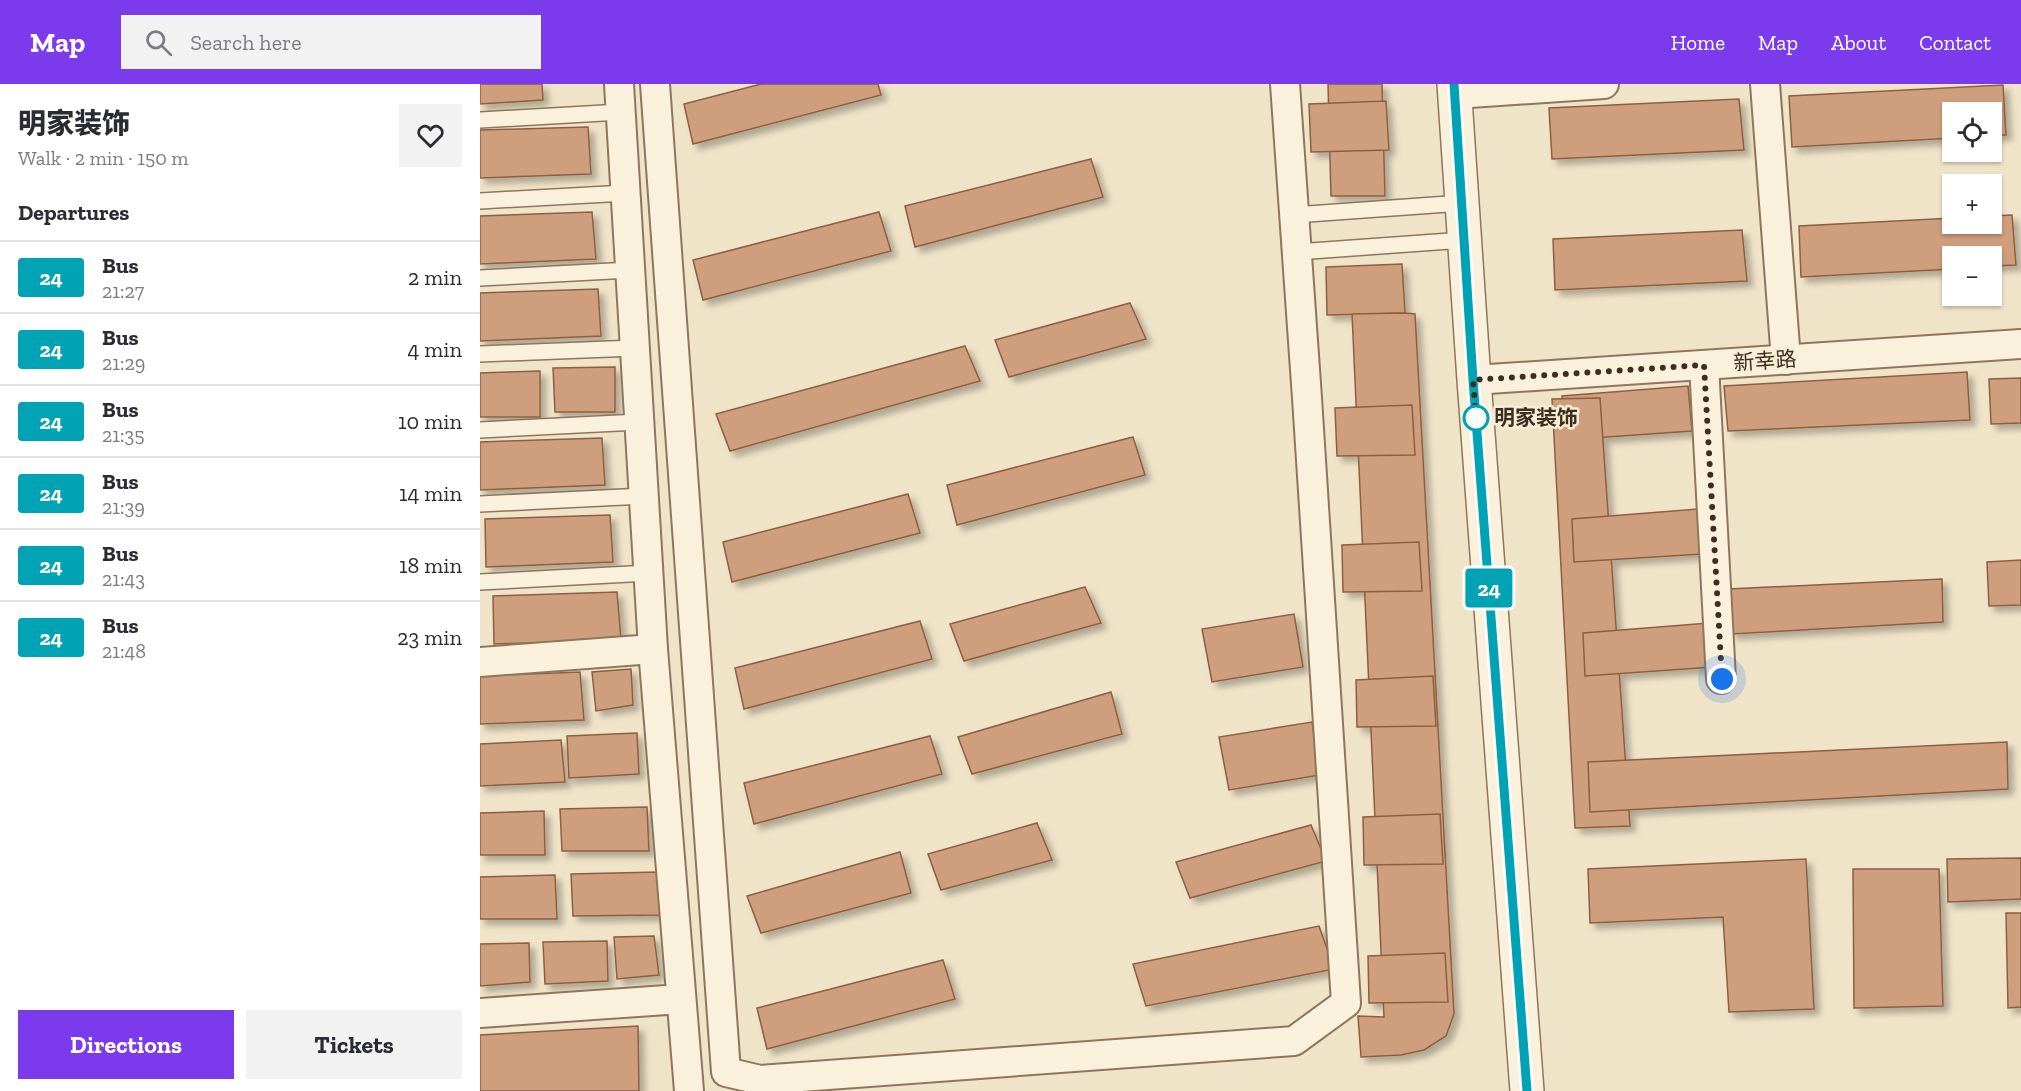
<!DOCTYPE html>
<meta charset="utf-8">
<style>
body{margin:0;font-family:"Zilla Slab","Noto Sans SC",serif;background:#f2f2f3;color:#2b2b33;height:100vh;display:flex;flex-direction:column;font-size:22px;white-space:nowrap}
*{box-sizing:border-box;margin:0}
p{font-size:20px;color:#7c7c81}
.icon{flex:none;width:33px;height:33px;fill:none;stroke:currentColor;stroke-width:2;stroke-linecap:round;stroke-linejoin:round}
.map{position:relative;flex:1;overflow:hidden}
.drawer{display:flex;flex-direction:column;background:#fff;width:480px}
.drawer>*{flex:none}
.badge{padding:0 12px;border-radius:4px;font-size:21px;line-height:39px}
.fabs{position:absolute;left:1462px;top:18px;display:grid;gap:12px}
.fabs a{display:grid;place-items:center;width:60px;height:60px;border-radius:0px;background:#fff;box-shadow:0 2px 4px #0004;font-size:30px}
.you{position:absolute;width:30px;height:30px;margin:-15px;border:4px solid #fff;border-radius:50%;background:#1a73e8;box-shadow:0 0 0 9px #1a73e833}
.map>.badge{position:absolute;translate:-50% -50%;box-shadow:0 0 0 3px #fff}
h2{padding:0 18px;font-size:22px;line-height:54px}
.round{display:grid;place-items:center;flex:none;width:63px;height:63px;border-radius:0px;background:#f2f2f3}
.overview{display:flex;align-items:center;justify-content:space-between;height:102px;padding:0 18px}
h1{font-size:28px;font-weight:800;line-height:45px}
.cta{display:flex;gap:12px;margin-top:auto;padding:12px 18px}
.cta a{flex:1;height:69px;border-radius:0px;background:#7c3aed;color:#fff;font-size:24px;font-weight:800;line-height:69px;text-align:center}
.cta a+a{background:#f2f2f3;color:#2b2b33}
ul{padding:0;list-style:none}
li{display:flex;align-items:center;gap:18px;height:72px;padding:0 18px;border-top:2px solid #e1e1e2}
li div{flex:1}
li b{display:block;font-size:22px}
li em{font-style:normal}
li .badge{min-width:66px;font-weight:700;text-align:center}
header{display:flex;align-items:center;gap:36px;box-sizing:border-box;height:84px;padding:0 30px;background:#7c3aed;color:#fff}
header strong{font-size:28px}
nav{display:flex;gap:33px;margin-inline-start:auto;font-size:21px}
.search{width:420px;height:54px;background:#f2f2f3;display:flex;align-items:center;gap:15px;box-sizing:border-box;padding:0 21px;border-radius:0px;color:#7c7c81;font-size:22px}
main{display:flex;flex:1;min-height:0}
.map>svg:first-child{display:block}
</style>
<header>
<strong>Map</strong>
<div class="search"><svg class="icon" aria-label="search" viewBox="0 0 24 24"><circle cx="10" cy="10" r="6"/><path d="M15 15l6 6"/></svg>Search here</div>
<nav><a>Home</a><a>Map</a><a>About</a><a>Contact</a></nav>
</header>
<main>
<section class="drawer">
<div class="overview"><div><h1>明家装饰</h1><p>Walk · 2 min · 150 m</p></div><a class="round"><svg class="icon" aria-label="heart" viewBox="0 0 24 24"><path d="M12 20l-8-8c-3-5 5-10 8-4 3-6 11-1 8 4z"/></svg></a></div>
<h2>Departures</h2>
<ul>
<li><span class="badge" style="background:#00a3b4;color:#fff">24</span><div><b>Bus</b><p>21:27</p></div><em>2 min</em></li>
<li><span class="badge" style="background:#00a3b4;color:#fff">24</span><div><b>Bus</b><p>21:29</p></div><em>4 min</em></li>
<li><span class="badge" style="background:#00a3b4;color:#fff">24</span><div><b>Bus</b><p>21:35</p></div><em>10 min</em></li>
<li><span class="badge" style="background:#00a3b4;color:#fff">24</span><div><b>Bus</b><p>21:39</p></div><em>14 min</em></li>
<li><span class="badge" style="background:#00a3b4;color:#fff">24</span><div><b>Bus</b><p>21:43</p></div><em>18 min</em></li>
<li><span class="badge" style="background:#00a3b4;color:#fff">24</span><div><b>Bus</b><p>21:48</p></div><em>23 min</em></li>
</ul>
<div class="cta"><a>Directions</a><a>Tickets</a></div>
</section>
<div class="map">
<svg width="1541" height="1007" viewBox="0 0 1541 1007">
<defs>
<filter id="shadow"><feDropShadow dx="5.5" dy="5.5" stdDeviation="3" flood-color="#0004"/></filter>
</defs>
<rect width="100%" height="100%" fill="#f0e4c8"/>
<g fill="#cf9f7d" stroke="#8d5f41" stroke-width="1.5" filter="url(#shadow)">
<path d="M0 0H62L63 16 0 20Z"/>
<path d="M281 0H398L401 11 213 60 204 20Z"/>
<path d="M848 0H902L905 112H851Z"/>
<path d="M1523 1 1526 51H1512V28H1473V54L1312 63 1309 12Z"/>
<path d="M1259 15 1264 66 1072 75 1069 24Z"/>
<path d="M906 17 909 66 831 68 829 20Z"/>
<path d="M108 43 111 90 0 94V46Z"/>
<path d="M611 75 623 113 435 163 425 122Z"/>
<path d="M112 128 116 175 0 180V132Z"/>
<path d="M399 128 411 167 223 216 213 176Z"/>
<path d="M1532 131 1536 181 1512 182V172H1473V185L1321 193 1319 142 1473 134V140H1512V132Z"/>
<path d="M1262 146 1267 197 1075 206 1073 155Z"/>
<path d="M922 180 925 229 847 231 846 183Z"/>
<path d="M118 205 121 252 0 257V209Z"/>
<path d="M650 219 666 255 529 293 515 256Z"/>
<path d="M925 229 935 230 974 930 966 952 944 966 921 971 881 973 878 932 904 933 872 230Z"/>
<path d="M485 262 500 297 250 367 236 330Z"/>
<path d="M135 283V328H75L73 284Z"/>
<path d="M60 287V333H0V289Z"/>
<path d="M1487 288 1490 336 1248 347 1244 302Z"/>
<path d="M1541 294V339L1511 340 1509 295Z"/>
<path d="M1208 302 1212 347 1084 356 1082 312Z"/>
<path d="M1120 314 1150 742 1095 744 1072 315Z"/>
<path d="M932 321 935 371 857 372 855 324Z"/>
<path d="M653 353 665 391 477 441 467 401Z"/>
<path d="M122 354 125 401 0 406V358Z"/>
<path d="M428 410 440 449 252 498 243 458Z"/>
<path d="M1218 425 1222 470 1094 478 1092 435Z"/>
<path d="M130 431 133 478 6 483 5 435Z"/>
<path d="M939 458 942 507 863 508 862 461Z"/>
<path d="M1541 476V521L1509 522 1507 478Z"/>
<path d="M1462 495 1463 538 1251 550 1249 505Z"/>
<path d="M605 503 621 539 484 577 470 540Z"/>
<path d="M137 508 141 556 14 560 13 512Z"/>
<path d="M814 530 823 583 732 598 722 545Z"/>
<path d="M440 537 452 575 264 625 255 584Z"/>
<path d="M1229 539 1233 583 1105 592 1103 549Z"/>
<path d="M151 585 153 621 116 627 112 588Z"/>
<path d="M100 588 104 636 0 640V592Z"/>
<path d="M953 592 956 642 877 643 876 596Z"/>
<path d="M631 608 642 650 492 690 478 653Z"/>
<path d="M832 638 840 691 749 706 739 653Z"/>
<path d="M157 649 159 690 89 694 87 652Z"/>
<path d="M450 652 462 690 274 740 264 699Z"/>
<path d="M81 656 85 698 0 702V660Z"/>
<path d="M1527 658 1528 705 1110 728 1108 678Z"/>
<path d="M167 723 169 767H82L80 725Z"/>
<path d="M64 727 65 771H0V729Z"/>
<path d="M960 730 963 780 884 781 883 733Z"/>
<path d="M557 739 572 776 461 806 448 770Z"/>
<path d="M831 741 846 777 710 814 696 778Z"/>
<path d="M420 768 431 809 281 849 267 812Z"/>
<path d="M1541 774V815L1468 818 1467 775Z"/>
<path d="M1326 775 1334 925 1249 928 1243 833 1110 839 1108 785Z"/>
<path d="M1373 785H1459L1463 922 1374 924Z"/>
<path d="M178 788 180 831 93 832 91 790Z"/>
<path d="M75 791 77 835H0V793Z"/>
<path d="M1526 829H1541V923L1528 924Z"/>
<path d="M839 842 854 885 666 922 653 880Z"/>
<path d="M174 852 179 891 137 895 134 853Z"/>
<path d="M127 857 128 897 65 900 63 858Z"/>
<path d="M49 859 50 898 0 902V860Z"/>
<path d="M965 869 968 918 889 919 888 872Z"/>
<path d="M463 876 475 915 287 965 277 924Z"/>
<path d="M158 942 159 1007H0V951Z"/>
</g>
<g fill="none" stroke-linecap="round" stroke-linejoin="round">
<g stroke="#8d765c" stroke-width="18">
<g id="service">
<path d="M0 36 141 28"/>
<path d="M0 117 146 109"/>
<path d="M814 131 982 119"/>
<path d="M817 168 984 156"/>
<path d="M0 194 150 186"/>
<path d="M0 270 155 264"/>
<path d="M0 346 159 338"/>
<path d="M0 420 164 412"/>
<path d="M0 498 169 489"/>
</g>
</g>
<g stroke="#8d765c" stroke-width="32">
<g id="minor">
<path d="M139 0 173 565 209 1007"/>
<path d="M175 0 246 988 280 996 814 957 866 919 827 314 805 0"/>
<path d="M1285 0 1306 276"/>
<path d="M975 10 1124 0"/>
<path d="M1224 281 1241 595"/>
<path d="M994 296 1541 260"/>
<path d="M0 578 173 565"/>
<path d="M0 929 201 915"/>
</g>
</g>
<g stroke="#8d765c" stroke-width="36">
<path id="tertiary" d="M974 0 994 296 1047 1007"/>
</g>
<use href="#service" stroke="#faf1dc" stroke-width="15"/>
<use href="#minor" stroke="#faf1dc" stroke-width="28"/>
<use href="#tertiary" stroke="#faf1dc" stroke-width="33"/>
</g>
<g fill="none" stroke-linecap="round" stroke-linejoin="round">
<g stroke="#fff" stroke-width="14">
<path id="line" d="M974 0 993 296 1047 1007"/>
</g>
<use href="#line" stroke="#00a3b4" stroke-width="9"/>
<path stroke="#3d2e20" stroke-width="6" stroke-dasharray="0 10.8" d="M996 334 997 344 993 296 1224 281 1242 595"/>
</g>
<circle fill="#fff" stroke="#00a3b4" stroke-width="3" cx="996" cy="334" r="12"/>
<g text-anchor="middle" stroke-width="5" stroke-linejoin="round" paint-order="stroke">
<g font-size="21" fill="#3d2e20" stroke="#f7eed8">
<text transform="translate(1285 277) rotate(-4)" y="7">新幸路</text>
</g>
<g font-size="21" font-weight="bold" fill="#3d2e20" stroke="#f7eed8" text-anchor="start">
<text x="1014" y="341">明家装饰</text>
</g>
</g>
</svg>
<div class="fabs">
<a><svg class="icon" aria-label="locate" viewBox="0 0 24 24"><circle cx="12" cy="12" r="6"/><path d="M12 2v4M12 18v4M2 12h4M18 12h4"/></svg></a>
<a>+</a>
<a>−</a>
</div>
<div class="you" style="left:1242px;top:595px"></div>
<b class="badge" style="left:1009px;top:504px;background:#00a3b4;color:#fff">24</b>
</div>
</main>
